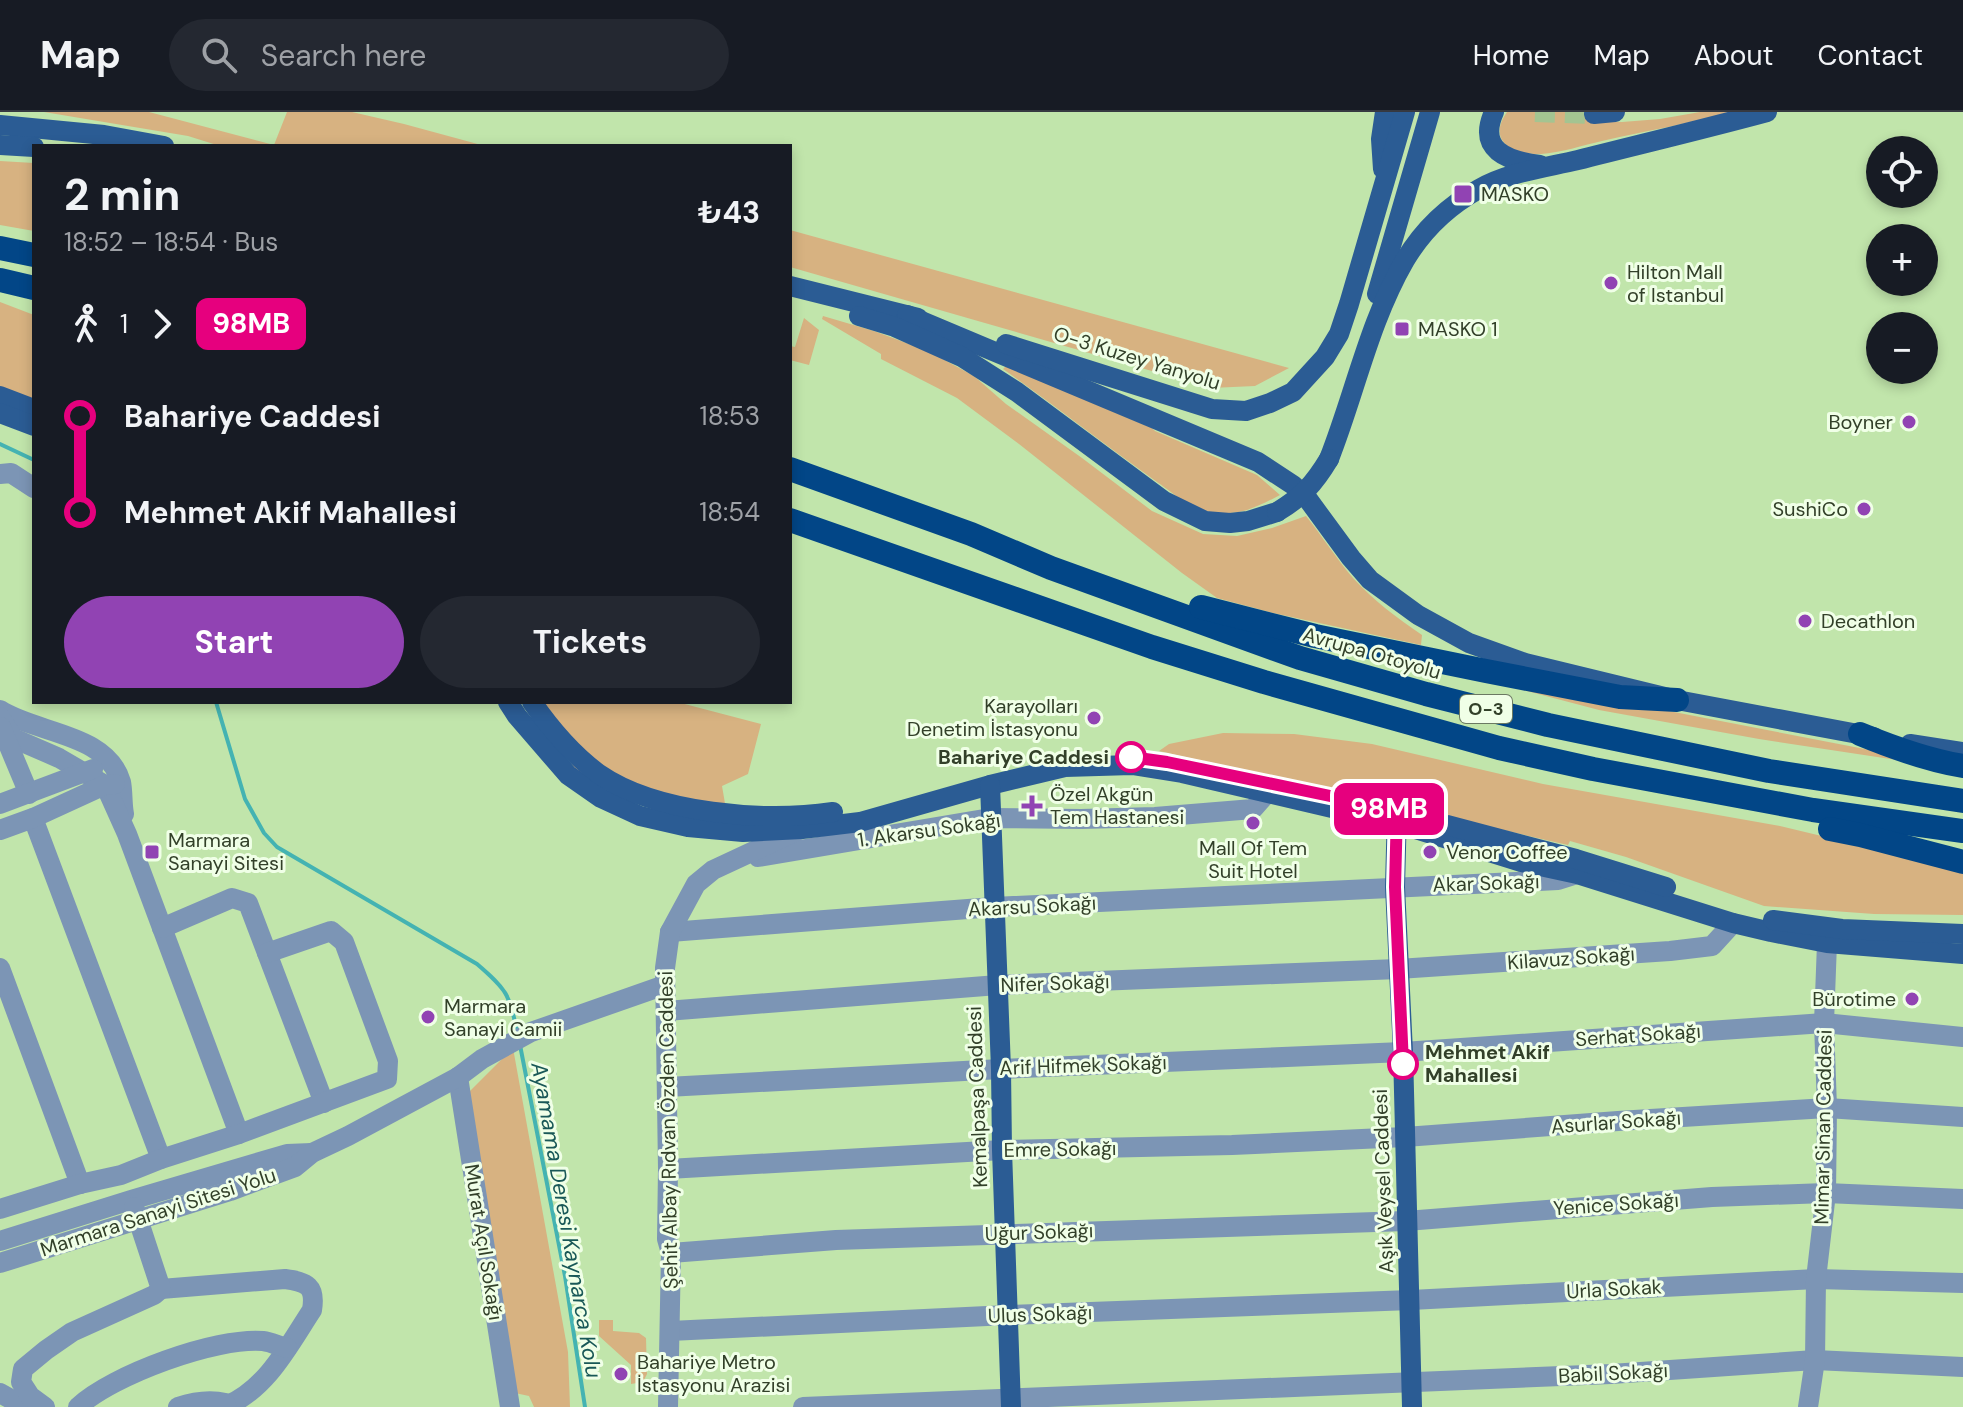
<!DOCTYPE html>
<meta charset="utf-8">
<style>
body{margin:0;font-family:"DM Sans",sans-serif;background:#242831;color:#f1f3f6;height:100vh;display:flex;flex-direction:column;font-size:30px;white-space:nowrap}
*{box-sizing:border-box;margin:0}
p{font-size:26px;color:#9ea1a6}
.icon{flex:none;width:44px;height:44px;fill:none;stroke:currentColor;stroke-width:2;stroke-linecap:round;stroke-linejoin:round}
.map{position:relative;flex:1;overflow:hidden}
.sheet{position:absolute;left:32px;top:32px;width:760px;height:560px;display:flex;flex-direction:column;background:#171b24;border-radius:0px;box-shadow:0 4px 12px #0003}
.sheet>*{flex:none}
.badge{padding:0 16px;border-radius:12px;font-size:28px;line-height:52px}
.tools{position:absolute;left:1866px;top:24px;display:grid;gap:16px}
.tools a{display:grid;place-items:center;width:72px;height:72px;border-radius:50%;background:#171b24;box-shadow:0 4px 12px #0003;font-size:40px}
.map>.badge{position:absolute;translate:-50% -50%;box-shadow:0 0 0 4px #fff}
.legs{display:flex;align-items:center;gap:12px;height:88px;padding:0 32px;font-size:26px}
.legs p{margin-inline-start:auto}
.head{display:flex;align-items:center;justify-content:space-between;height:136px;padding:0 32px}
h1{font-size:44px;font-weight:700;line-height:60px}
.action{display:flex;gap:16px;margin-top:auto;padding:16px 32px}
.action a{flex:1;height:92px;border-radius:48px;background:#9143b3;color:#fff;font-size:32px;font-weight:700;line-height:92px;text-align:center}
.action a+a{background:#242831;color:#f1f3f6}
ul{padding:0 32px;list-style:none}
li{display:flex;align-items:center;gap:28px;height:96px;font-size:30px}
li i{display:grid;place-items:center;width:12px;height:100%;margin:0 10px;background:currentColor}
li i::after{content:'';width:20px;height:20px;margin:-10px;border:6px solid;border-radius:50%;background:#171b24}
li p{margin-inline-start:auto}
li:first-child i{background:linear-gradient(#0000 50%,currentColor 0)}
li:last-child i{background:linear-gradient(currentColor 50%,#0000 0)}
header{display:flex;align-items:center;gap:48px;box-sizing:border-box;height:112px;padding:0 40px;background:#171b24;border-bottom:2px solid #363941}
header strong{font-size:38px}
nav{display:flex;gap:44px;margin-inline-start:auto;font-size:28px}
.search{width:560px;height:72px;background:#242831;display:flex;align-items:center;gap:20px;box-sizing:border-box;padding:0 28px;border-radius:44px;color:#9ea1a6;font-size:30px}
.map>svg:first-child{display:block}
</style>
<header>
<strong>Map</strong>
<div class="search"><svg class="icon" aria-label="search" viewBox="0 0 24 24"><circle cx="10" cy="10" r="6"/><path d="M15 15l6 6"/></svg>Search here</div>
<nav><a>Home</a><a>Map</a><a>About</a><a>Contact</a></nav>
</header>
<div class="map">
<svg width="1963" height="1295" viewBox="0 0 1963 1295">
<rect width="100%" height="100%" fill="#c1e5ab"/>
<g fill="#d7b281">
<path d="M44 0H149L274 33 287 0H352L404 12 485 34H220L188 24Z"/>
<path d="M1507 0H1594L1595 9 1622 10 1660 7 1700 0H1735C1691 11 1646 19 1602 29 1584 33 1560 41 1541 42 1514 43 1486 30 1507 0Z"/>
<path d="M0 49 34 51V119L0 113Z"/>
<path d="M790 118 1289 256 1255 274 1211 276 790 155Z"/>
<path d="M0 190 34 203V294L0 281Z"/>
<path d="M823 204 874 219 928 239 974 264 1006 292 1082 346 1152 399 1203 422 1237 424 1272 416 1306 404C1322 424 1336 446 1353 466 1373 488 1397 506 1422 523L1421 533 1273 501 1217 486 1182 461 1019 332 957 286 881 247V242L822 207Z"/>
<path d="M804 206 819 218 809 253 790 248V234L795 235Z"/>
<path d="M1006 254 1152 316 1155 319 1257 363 1280 383C1251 398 1238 405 1204 399 1190 396 1169 378 1157 370 1105 333 1055 294 1003 257Z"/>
<path d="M1374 539 1586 583 1963 656V658L1759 627 1599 598Z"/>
<path d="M538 590H677L761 612 748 662 722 674 727 703 578 663Z"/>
<path d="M1223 621 1294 622 1372 632 1543 672 1780 714 1963 758V803L1874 802 1764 794 1626 745 1570 729 1568 733 1159 639 1169 632Z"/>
<path d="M513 936 568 1240 570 1295H534L529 1284 515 1281 466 983Z"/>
<path d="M599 1208H613V1219L639 1221 646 1226 647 1262 643 1270 631 1272V1253L599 1224Z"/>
</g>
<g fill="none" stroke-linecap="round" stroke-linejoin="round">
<g stroke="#44b3b2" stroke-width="4">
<path d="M0 332 34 348"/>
<path d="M216 590 245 687 264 721 277 735 477 852C506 877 510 882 517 920"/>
<path d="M520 933 565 1164 585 1295"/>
</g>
<path stroke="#a4c491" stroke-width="20" stroke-dasharray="20 10" stroke-linecap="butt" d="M1535 0 1594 2"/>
<g stroke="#7c95b5" stroke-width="20">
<path d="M0 362 11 361 34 376"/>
<path d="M0 598C37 622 107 621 121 670 123 680 122 692 124 702"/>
<path d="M0 605 13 626 59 646 105 673 127 722 239 1022"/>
<path d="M1 615 29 682"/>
<path d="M0 692 93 657"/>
<path d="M33 706 161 1047"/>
<path d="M0 718 33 706 105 673 115 672"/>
<path d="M758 745 990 706 1081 707 1155 705 1253 697 1267 681"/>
<path d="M162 816 232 786 248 791 324 991"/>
<path d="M670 820 994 795 1558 768 1577 762"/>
<path d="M0 856 80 1072"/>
<path d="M666 899 998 873 1398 857 1670 839 1712 834 1733 811"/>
<path d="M458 965 510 1295"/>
<path d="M667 975 1001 957 1403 940 1824 911 1963 925"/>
<path d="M668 1057 1002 1038 1232 1033 1405 1025 1618 1009 1827 996 1963 1005"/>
<path d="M0 1097 80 1072 121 1063 161 1047 239 1022 387 967 388 949 344 830 331 819 267 841"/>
<path d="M0 1129 131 1088 287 1042 312 1041"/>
<path d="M671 1141 836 1128 1406 1109 1712 1085 1826 1081 1963 1087"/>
<path d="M0 1151 230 1079 295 1055 312 1041 348 1024 458 965 482 947 531 920 665 873"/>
<path d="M161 1177 285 1167C307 1170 316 1174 312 1198 289 1233 267 1277 226 1294"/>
<path d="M670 1219 1008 1203 1411 1188 1816 1167 1963 1171"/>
<path d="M0 1281 25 1295"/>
<path d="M45 1295 30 1284 21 1270 23 1257 46 1238 72 1220 154 1183 161 1177 134 1095"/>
<path d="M78 1295C112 1263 216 1225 263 1229 271 1230 279 1234 287 1236"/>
<path d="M178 1295C193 1290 209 1287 225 1291L227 1295"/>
<path d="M668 1295 671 1141 667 1127 668 1057 665 856 670 820 696 772 713 758 799 718"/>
<path d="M803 1295 1611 1262 1815 1248 1963 1255"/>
<path d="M1808 1295 1815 1248 1816 1167 1826 1081 1827 996 1824 911 1827 831"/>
</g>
<g stroke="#2b5c94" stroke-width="20">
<path d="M1494 0C1477 38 1507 49 1540 53"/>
<path d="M1594 2 1615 0"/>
<path d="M0 13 104 23 164 34"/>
<path d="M0 33 34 35"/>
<path d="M1383 57 1381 27 1385 0"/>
<path d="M790 174 918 206"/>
<path d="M1377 182 1430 0"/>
<path d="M907 203 1258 350 1293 373 1307 386 1351 446 1370 468 1418 503 1469 531 1525 551 1677 588 1874 625"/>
<path d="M859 204 895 215 962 245 1017 280 1164 389 1205 409 1230 411 1248 409 1277 400"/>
<path d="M1006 232 1212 297 1246 299 1270 291 1293 280 1325 245 1339 222 1349 192 1405 0"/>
<path d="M0 284 34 297"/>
<path d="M0 301 34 314"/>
<path d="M1329 347C1355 281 1369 210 1405 148 1423 118 1448 94 1479 77 1509 60 1544 56 1578 48 1641 32 1704 17 1767 0"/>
<path d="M508 590 517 604 568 663 601 686 640 704 688 715 743 720 802 717 860 710 990 673 1065 655 1132 653 1182 661 1396 711 1521 750 1577 762 1733 811 1771 820 1827 831 1963 842"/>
<path d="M532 590C550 616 573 643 599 662 657 702 765 710 833 700"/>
<path d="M1910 632 1963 640"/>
<path d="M990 673 1001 957 1002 1038 1011 1295"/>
<path d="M1397 698 1395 775 1403 940 1412 1295"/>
<path d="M1447 713 1576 747 1666 775"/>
<path d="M1773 808 1842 817 1963 822"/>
</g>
<g stroke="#024687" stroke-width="24">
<path d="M0 136 34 143"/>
<path d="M0 168 34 176"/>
<path d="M790 357 971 422 1051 456 1300 546 1426 582 1548 613 1769 659 1963 689"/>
<path d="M790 408 1152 535 1264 570 1499 636 1593 657 1813 698 1963 719"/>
<path d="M1201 495 1315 524 1486 559 1620 585 1677 588"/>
<path d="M1860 622C1894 636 1927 648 1963 654"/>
<path d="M1830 717 1860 723 1963 750"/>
</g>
<path stroke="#2b5c94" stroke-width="20" d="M1277 400C1302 385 1314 372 1329 347"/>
</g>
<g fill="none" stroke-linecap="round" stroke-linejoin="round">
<g stroke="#fff" stroke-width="18">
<path id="line-1" d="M1131 645 1167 650 1397 698 1395 775 1403 952"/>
</g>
<use href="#line-1" stroke="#e6007e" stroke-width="12"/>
</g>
<g fill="#9143b3" stroke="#f0ffe7" stroke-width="3">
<rect x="1453" y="72" width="20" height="20" rx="4"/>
<circle cx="1611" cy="171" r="8"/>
<rect x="1394" y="209" width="16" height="16" rx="4"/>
<circle cx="1909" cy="310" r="8"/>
<circle cx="1864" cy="397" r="8"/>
<circle cx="1805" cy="509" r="8"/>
<circle cx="1094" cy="606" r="8"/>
<path d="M1028 682h8v8h8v8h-8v8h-8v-8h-8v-8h8z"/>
<circle cx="1253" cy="711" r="8"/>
<rect x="144" y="732" width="16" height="16" rx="4"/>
<circle cx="1430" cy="740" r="8"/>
<circle cx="1912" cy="887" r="8"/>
<circle cx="428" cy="905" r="8"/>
<circle cx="621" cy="1262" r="8"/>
</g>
<g fill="#fff" stroke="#e6007e" stroke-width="4">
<circle cx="1131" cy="645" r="14"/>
<circle cx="1403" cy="952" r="14"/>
</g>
<g text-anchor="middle" stroke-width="6" stroke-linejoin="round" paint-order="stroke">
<rect fill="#f0ffe7" stroke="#6b7962" stroke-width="2" x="1460" y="583" width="52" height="28" rx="6"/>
<g font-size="18" font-weight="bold" fill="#324029">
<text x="1486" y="603">O-3</text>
</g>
<g font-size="20" fill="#324029" stroke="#f0ffe7" text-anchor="start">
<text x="1481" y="89">MASKO</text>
<text x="1627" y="167">Hilton Mall<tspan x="1627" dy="23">of Istanbul</tspan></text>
<text x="1418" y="224">MASKO 1</text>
<text x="1893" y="317" text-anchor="end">Boyner</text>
<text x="1848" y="404" text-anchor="end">SushiCo</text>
<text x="1821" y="516">Decathlon</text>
<text x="1078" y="601" text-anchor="end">Karayolları<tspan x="1078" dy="23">Denetim İstasyonu</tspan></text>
<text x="1050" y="689">Özel Akgün<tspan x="1050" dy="23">Tem Hastanesi</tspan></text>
<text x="168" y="735">Marmara<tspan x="168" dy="23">Sanayi Sitesi</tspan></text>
<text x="1253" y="743" text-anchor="middle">Mall Of Tem<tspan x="1253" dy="23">Suit Hotel</tspan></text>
<text x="1446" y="747">Venor Coffee</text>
<text x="1896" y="894" text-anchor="end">Bürotime</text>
<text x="444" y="901">Marmara<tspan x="444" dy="23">Sanayi Camii</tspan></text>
<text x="637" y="1257">Bahariye Metro<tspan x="637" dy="23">İstasyonu Arazisi</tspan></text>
</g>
<g font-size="20" fill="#324029" stroke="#f0ffe7">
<text transform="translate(1137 246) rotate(17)" y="7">O-3 Kuzey Yanyolu</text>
<text transform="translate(1372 541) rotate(16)" y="7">Avrupa Otoyolu</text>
<text transform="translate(929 718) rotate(-8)" y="7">1. Akarsu Sokağı</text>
<text transform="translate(1486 771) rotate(-2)" y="7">Akar Sokağı</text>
<text transform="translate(1032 794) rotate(-3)" y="7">Akarsu Sokağı</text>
<text transform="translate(1571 846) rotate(-4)" y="7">Kilavuz Sokağı</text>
<text transform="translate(1055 871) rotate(-2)" y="7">Nifer Sokağı</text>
<text transform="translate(1638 923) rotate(-4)" y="7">Serhat Sokağı</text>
<text transform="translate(1083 953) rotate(-2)" y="7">Arif Hifmek Sokağı</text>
<text transform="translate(977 985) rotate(-92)" y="7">Kemalpaşa Caddesi</text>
<text transform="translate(1616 1010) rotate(-4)" y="7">Asurlar Sokağı</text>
<text transform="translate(1823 1015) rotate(-89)" y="7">Mimar Sinan Caddesi</text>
<text transform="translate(668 1018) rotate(-91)" y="7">Şehit Albay Rıdvan Özden Caddesi</text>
<text transform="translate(1060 1037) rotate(-1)" y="7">Emre Sokağı</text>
<text transform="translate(1383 1069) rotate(-92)" y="7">Aşık Veysel Caddesi</text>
<text transform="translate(1616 1092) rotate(-4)" y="7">Yenice Sokağı</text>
<text transform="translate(158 1100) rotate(-18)" y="7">Marmara Sanayi Sitesi Yolu</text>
<text transform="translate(1039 1120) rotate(-2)" y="7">Uğur Sokağı</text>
<text transform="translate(484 1130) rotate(81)" y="7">Murat Açıl Sokağı</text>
<text transform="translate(1614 1177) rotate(-3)" y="7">Urla Sokak</text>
<text transform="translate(1040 1202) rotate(-2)" y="7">Ulus Sokağı</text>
<text transform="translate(1613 1261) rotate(-3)" y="7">Babil Sokağı</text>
</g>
<g font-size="20" font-weight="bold" fill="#324029" stroke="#f0ffe7" text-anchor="end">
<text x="1109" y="652">Bahariye Caddesi</text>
<text x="1425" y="947" text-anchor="start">Mehmet Akif<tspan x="1425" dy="23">Mahallesi</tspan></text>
</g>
<g font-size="22" font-style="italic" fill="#195857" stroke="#f0ffe7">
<text transform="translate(567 1108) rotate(80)" y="8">Ayamama Deresi Kaynarca Kolu</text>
</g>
</g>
</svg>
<div class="tools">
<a><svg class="icon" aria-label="locate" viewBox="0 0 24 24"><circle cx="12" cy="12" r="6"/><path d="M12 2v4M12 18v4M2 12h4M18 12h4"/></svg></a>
<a>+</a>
<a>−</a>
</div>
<b class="badge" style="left:1389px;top:697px;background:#e6007e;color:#fff">98MB</b>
<section class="sheet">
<div class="head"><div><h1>2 min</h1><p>18:52 – 18:54 · Bus</p></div><b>₺43</b></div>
<div class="legs"><svg class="icon" aria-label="walk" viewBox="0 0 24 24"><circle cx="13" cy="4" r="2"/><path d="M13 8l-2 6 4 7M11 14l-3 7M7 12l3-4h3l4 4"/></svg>1<svg class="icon" aria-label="forward" viewBox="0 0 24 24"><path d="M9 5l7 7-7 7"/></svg><b class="badge" style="background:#e6007e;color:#fff">98MB</b></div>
<ul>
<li><i style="color:#e6007e"></i><b>Bahariye Caddesi</b><p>18:53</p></li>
<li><i style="color:#e6007e"></i><b>Mehmet Akif Mahallesi</b><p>18:54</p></li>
</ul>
<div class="action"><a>Start</a><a>Tickets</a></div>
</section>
</div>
